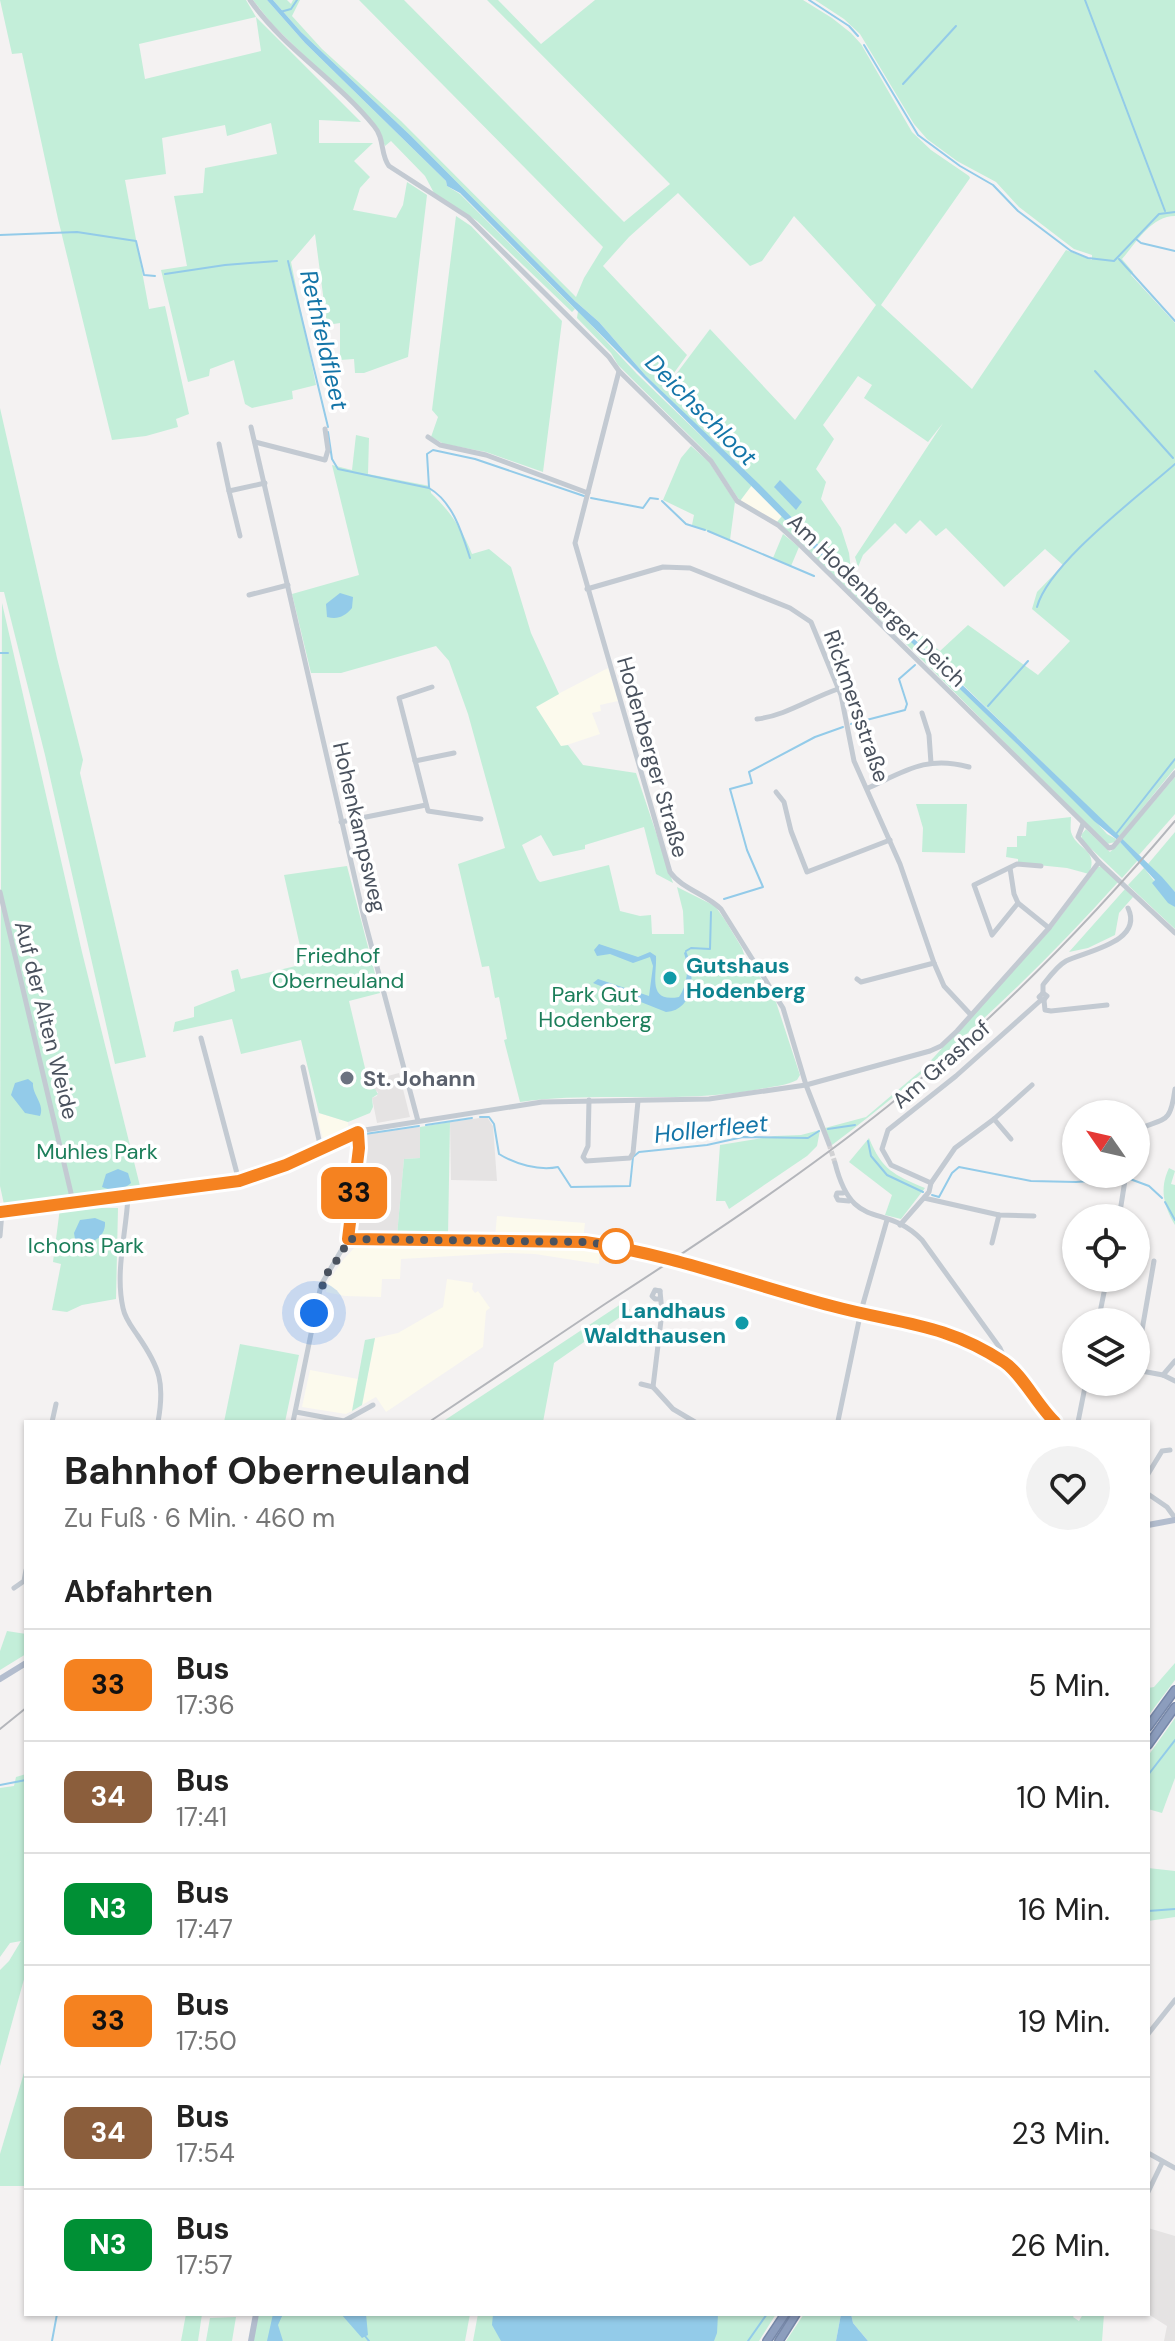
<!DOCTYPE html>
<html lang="de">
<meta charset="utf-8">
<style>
body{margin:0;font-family:"DM Sans",sans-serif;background:#f2f2f2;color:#222;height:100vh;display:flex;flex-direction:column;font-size:30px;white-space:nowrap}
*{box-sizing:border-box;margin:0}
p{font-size:26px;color:#767676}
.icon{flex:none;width:44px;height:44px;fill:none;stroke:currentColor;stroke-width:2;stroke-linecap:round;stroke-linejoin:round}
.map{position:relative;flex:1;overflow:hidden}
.details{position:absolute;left:24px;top:1420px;width:1126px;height:896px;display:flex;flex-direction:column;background:#fff;border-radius:0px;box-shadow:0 2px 6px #0004}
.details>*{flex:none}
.badge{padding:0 16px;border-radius:12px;font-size:28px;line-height:52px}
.needle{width:52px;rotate:304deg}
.buttons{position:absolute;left:1062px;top:1100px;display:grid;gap:16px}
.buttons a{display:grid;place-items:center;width:88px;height:88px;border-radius:50%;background:#fff;box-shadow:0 2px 6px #0004;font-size:40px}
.you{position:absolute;width:40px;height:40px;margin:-20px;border:6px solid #fff;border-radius:50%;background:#1a73e8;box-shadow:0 0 0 12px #1a73e833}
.map>.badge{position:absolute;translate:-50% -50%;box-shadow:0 0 0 4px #fff}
h2{padding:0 40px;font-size:30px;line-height:72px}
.round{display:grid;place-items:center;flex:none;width:84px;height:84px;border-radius:42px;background:#f2f2f2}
.headline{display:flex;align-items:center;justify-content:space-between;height:136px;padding:0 40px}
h1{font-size:38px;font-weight:700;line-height:60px}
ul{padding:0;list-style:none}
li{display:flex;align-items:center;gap:24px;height:112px;padding:0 40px;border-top:2px solid #e0e0e0}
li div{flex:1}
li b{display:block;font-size:30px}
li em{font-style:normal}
li .badge{min-width:88px;font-weight:700;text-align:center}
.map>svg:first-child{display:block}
</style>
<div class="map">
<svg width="1175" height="2341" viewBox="0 0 1175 2341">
<rect width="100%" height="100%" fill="#f4f2f2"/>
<g fill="#fcfaed">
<path d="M752 485 782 516 777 522 740 501Z"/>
<path d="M608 668 618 701 600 705 601 711 592 713 600 734 561 747 535 706Z"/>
<path d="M319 1113 348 1122 349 1131 324 1144 318 1119Z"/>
<path d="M497 1216 585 1223 583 1239 495 1237Z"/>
<path d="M363 1243 562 1246 586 1247 600 1251 599 1264 535 1254 505 1253 401 1259 400 1279H382L381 1297 345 1296 326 1292 328 1282 343 1260 355 1247Z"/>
<path d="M447 1279 473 1283 472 1289 475 1293 478 1291 490 1308 486 1311 483 1347 386 1412 376 1397 362 1405 375 1338 398 1333 443 1307Z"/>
<path d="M310 1370 358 1379 352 1411 346 1414 302 1407Z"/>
</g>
<g fill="#e5e3e3">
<path d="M399 1073 410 1117 377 1123 372 1098 377 1096 378 1092 371 1089 369 1081Z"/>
<path d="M487 1117 493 1126 497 1181 451 1180 450 1122Z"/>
<path d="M420 1127V1158L404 1159 397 1235H359L356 1233 367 1134Z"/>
<path d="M1148 2228 1175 2236V2341H1164L1167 2326 1148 2314Z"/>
</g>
<g fill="#c3eed9" fill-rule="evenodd">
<path d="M0 0H246L256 17 361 122 319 120V143H373L354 161 370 177 360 188 353 210 396 218 403 205 407 182 427 195 408 357 364 373H355L354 359 340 360V323L327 325 315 234 291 262 316 385 292 391 293 399 252 408 245 404 234 360 210 369 209 376 188 382 161 270 187 266 174 196 203 193 205 168 277 154 271 123 227 136 225 125 162 138 166 174 125 180 149 309 165 306 189 414 176 419 178 427 146 436 112 440 58 219 22 53 12 54ZM256 17 261 51 145 79 139 44Z"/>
<path d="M253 0H267L305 43 446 181 447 186 460 194 575 309 572 312 477 221 434 193 425 176 391 141 385 146 377 127 272 24Z"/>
<path d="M273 0H287L291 4 293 0H300L292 16 322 49 401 121 576 297 584 278 603 247 359 0H404L624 222 670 184 487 0H498L541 44 595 0H803L832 18 851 33 861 44 912 132 931 150 969 176 970 178 881 305 972 389 1066 250 1092 260V255L1074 249 1019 207 996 182 957 161 927 139 914 124 860 34 844 19 815 0H1175V216C1151 216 1136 243 1122 259L1133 272 1131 275 1175 323V768L1119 837 646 376 599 322 575 301 411 136 301 32ZM678 193 750 266 762 261 794 216 876 305 795 420 710 329 665 389 668 392 663 388 687 355 603 266 629 237ZM858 376 872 385 864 398 928 442 943 423 855 557 858 567 863 555 895 523 906 534 920 520 936 536 946 528 1004 587 1045 549 1063 565 1037 592 1032 609 1070 641 1038 675 968 625 940 651 875 596 851 570 849 553 841 528 821 499 826 482 816 469 834 439 823 425Z"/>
<path d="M456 216 471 226 562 321 543 472 486 452 444 444 431 437 438 417 432 410Z"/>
<path d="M578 311 637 374 752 485 740 501 709 455 618 365 611 353 577 318Z"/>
<path d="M0 408 57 658 83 760 80 773 146 1057 115 1064 45 755 4 592H0Z"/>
<path d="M356 435 369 438 368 474 430 486 431 493C450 511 462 529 472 554L489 549 511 567 531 633 559 694 536 707 561 746 568 745 583 765 636 773 673 883 656 874 644 827 585 845V849L553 856 541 835 522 845 537 879 540 882 609 865 620 911 640 916 651 915 652 934H684L683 911 677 887 715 906 725 920 742 948 747 963 758 974 775 999 800 1075 797 1080C785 1086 769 1087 755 1090 677 1104 598 1091 520 1102L504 1040 507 1039 499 997 495 998 489 966 482 967 458 864 505 848 468 714 449 661 436 646 341 673H311L292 594 359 575 332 465 352 470Z"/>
<path d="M691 446 709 462 735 502 730 540 692 525 694 515 663 500 681 458Z"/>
<path d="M782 516 1086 811 1107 834 1116 839 1115 842 1107 844 902 640 777 522Z"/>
<path d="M783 534 799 547 791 566 773 558Z"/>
<path d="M2 603 82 952 141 1190 5 1209 0 1186Z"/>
<path d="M1175 777V814L1139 855 1122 839Z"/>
<path d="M916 804H967L965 853 922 852 923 828Z"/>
<path d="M1071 817C1071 822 1070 827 1071 832 1077 851 1099 848 1089 874L1067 868 1018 863V859L1006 857 1007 847H1017V836H1026L1027 822Z"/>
<path d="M1086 829 1110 852 1120 842 1138 860 1122 878 1083 841 1081 835Z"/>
<path d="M1175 832V892L1148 864Z"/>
<path d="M347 866 380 993 349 1001 370 1089H375L378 1094 372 1098 373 1107 370 1113 348 1122 319 1113 301 1040 241 1054 232 1019 173 1032 175 1022 194 1017V1007L235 991 231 971 238 969 241 979 304 964 284 875Z"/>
<path d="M1102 866 1118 882C1031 979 936 1067 832 1145L825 1128 866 1117 924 1068 1051 929 1098 867Z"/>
<path d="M1144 868 1175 907V929L1128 885Z"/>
<path d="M1125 889 1133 897 1119 913 1115 935 1088 948 1069 952Z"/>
<path d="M450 1122 448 1236 397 1235 404 1159 420 1158V1127Z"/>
<path d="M820 1130 817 1146 807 1156 729 1209 725 1201H716L720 1145 775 1136 801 1135Z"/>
<path d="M869 1138C882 1170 894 1175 925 1188L901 1219 885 1215 892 1195 849 1162Z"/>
<path d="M1169 1168 1175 1171 1171 1184 1175 1185V1225C1164 1206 1159 1189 1169 1168Z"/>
<path d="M60 1208H118L116 1299 82 1305 67 1312 52 1310 61 1264 53 1262Z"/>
<path d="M624 1302 630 1310 554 1363 543 1422H442Z"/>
<path d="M375 1338 362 1405 352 1411 365 1340Z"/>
<path d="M240 1344 299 1355 285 1422H224Z"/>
<path d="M7 1631 26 1634V1654L0 1670V1651Z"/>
<path d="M1175 1663V1680L1148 1716V1688L1154 1687Z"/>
<path d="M1175 1718V1778L1162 1813 1148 1809V1756Z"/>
<path d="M26 1774V1972L0 2066V1970L9 1961 21 1941 10 1943 0 1957V1788L14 1786 16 1777Z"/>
<path d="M1148 1868 1175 1871V1917L1148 1921Z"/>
<path d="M26 2066V2186H0V2154Z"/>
<path d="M186 2314H202L198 2341H181Z"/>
<path d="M258 2314H470L465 2341H253Z"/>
<path d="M478 2314H776L759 2341H473Z"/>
<path d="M804 2314H841L836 2341H786Z"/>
<path d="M851 2314H1075L1073 2317 1079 2321 1083 2314H1104L1102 2341H868L853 2323Z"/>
<path d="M236 2317 232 2341H206L210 2318Z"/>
</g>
<g fill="#93cbe9">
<path d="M267 0H273L301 32 411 136 575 301 599 322 646 376 759 484 854 581 1162 877 1175 892V907L1168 903 1152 883 1155 880 1120 842 1094 821 1018 745 805 540 460 193 447 186 446 181 305 43Z"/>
<path d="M780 480 802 502 796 510 774 487Z"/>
<path d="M340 593 353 597 352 608C345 616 338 620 327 617L326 604Z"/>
<path d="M599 944 638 957 650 952 656 956C657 976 647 1003 679 997 688 984 689 967 684 953L686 951C695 971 696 1010 666 1012L593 983 598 979 649 996 653 966 650 957 633 963 610 954 597 956 594 950Z"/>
<path d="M28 1079 33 1083C32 1095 45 1104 40 1116L25 1113 11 1095 15 1083Z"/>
<path d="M118 1169 128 1173 131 1183C124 1190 111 1191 102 1187L106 1174Z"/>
<path d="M95 1218 105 1222C106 1238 89 1248 75 1239L74 1233 80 1220Z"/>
<path d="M273 2314H283L278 2325 283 2341H267Z"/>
<path d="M341 2314H366L368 2335 362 2338Z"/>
<path d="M493 2314H718L717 2333 714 2341H501L492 2325Z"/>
<path d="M841 2314H851L853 2323 868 2341H836Z"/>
</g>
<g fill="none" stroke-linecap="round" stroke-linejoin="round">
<g stroke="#93cbe9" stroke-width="2">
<path d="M809 0 849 26 858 36"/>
<path d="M1085 0 1165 211"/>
<path d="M280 12 291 9 297 0"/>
<path d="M864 45 918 135 960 166 993 185 1018 211 1071 251 1088 258 1114 261 1159 214 1175 212"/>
<path d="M903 84 956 26"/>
<path d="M0 235 77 232 136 241 144 275 155 276"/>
<path d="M1136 239 1141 243 1175 251"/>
<path d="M1119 259 1175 321"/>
<path d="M288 261 328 427"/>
<path d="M165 274 225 265 277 261"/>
<path d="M1095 371 1173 458"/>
<path d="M328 432 332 459 338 469 429 488C453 502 462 533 470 558"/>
<path d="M429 487 427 454 433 450 475 459 584 496"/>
<path d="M591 498 643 508 650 498 658 499"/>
<path d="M662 501 686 524 705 530"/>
<path d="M708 531 814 576"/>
<path d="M1037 607C1049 563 1139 496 1175 464"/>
<path d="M0 653H8"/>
<path d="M988 706 1028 661"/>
<path d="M851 724 905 710 907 704 899 679 915 665"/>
<path d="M1116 834 1175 759"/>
<path d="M724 899 763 887 747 850 730 789 752 783 749 772 815 737 843 727"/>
<path d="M686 951 691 948 710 949 711 912"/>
<path d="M480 1117H489L494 1124 499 1154C515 1164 539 1171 558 1167L571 1187 630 1186 633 1157 639 1152 707 1145 743 1137 808 1138 819 1131"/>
<path d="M426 1125 472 1118"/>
<path d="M828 1129 855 1125"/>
<path d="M365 1134 419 1126"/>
<path d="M868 1141 871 1156 887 1175 923 1192"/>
<path d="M291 1169 344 1144"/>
<path d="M1130 1179 1149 1186 1162 1198"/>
<path d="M932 1195 939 1197 952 1173 959 1167 1031 1181 1076 1182 1118 1179"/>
<path d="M132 1202 224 1190 285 1171"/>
<path d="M1165 1202 1175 1220"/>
<path d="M6 1216 123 1203"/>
<path d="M1148 1775 1175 1740"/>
<path d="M0 1785 26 1780"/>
<path d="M1148 1911 1175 1909"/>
<path d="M365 2336 369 2341"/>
<path d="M52 2341 57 2314"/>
<path d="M748 2341 767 2314"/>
</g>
<g stroke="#d2d2d4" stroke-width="5" stroke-dasharray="5 2.5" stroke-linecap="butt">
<path d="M829 1144 835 1163"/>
<path d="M662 1257 690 1264"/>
</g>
<g stroke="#7788a9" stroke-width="10">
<g id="highway">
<path d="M1148 1727 1175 1690"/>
<path d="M1148 1745 1175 1707"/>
<path d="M767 2341 785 2314"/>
<path d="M779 2341 796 2314"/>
</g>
</g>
<g stroke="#c3cad2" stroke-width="5">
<path d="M250 0C284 49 337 80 374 126 385 139 380 154 389 166L468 217 609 357 619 371 711 461 737 501 778 525 801 546 1109 848 1113 847 1175 773"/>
<path d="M619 371 575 543 670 872C682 889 706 894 721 909L783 1008 806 1085 829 1144"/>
<path d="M251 427 364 918 418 1121"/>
<path d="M428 437 440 445 486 455 588 493"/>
<path d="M255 442 325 460 328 450 325 429"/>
<path d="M219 444 229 491 265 483"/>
<path d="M229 491 240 536"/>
<path d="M587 589 663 567 690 568 790 608 811 622 841 695 854 761 900 864 934 963 944 986 971 1015"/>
<path d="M249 595 288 585"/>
<path d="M432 687 399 698 428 811 481 819"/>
<path d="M922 713 929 735 931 763"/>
<path d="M757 719C785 716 811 698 838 689"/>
<path d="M415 761 454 753"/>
<path d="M868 788C905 771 927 755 969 767"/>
<path d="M776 792 784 802 791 831 807 872 890 840"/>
<path d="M341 822 426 805"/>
<path d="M1083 824 1078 837 1099 862 1175 933"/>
<path d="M1010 868 1014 894 1018 903 1049 928"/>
<path d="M0 892 71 1193V1204"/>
<path d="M1018 903 992 935 974 885 1017 864 1041 866"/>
<path d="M857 979 861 982 934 963"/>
<path d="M1043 993V985C1050 976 1057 966 1066 961 1086 951 1144 942 1128 908"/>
<path d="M1043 993 1047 996 1043 1001 1039 997Z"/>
<path d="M1044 1000 1045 1010 1051 1011 1107 1005"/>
<path d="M201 1038 239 1181"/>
<path d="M303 1067 321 1149"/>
<path d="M589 1100 588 1146 583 1157 586 1161 630 1158 633 1153 638 1101"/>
<path d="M994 1119 1011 1139"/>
<path d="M1136 1130C1166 1117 1170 1125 1175 1089"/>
<path d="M835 1163C853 1234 884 1201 922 1240L1000 1348 1007 1364 1056 1422"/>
<path d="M931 1183 891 1165 882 1149 888 1130 956 1076 1041 1000"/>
<path d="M843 1193H837L836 1196 838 1200 849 1201"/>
<path d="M128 1197C126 1234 115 1272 123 1308 125 1319 132 1327 138 1336 160 1368 165 1383 158 1422"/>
<path d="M924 1198 999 1215 1034 1216"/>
<path d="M0 1212 128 1197 239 1181 286 1165 365 1130 542 1102 709 1099 806 1085 930 1051 941 1046 957 1031 1049 928 1099 862"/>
<path d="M1119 1218 1126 1174"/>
<path d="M900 1225 929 1192 931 1183 955 1148 994 1119 1032 1085"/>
<path d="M0 1236 2 1212"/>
<path d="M348 1239 585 1242 662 1257"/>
<path d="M992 1243 999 1215"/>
<path d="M690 1264 833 1306 937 1329 955 1335 1006 1363"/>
<path d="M660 1291 662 1312 653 1387 673 1409 695 1422"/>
<path d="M660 1299H655L652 1296 655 1290 660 1291"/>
<path d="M1098 1322 1107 1278"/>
<path d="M1136 1365 1154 1261"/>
<path d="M1136 1370 1163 1375 1175 1381"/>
<path d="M1163 1375 1175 1361"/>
<path d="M641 1384 653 1387"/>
<path d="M296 1412 344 1421 373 1405"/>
<path d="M838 1421 861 1311 887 1220"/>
<path d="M52 1422 56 1404"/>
<path d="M293 1422 321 1285 348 1239 359 1148 358 1132"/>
<path d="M1078 1422 1086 1382"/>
<path d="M1148 1474 1162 1451 1170 1450"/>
<path d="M1148 1494 1167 1507 1175 1518"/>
<path d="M14 1588 24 1581 26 1570"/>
<path d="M1148 2034 1175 2000"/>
<path d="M1148 2153 1175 2168"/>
<path d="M1148 2192 1162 2163"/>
</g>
<g stroke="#b3bdce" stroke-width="6">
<path d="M1148 1525 1175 1520"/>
<path d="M0 1679 26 1663"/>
<path d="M251 2341 256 2314"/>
</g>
<use href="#highway" stroke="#8c9dbd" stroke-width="7"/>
<g stroke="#b4b6bb" stroke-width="2">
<path d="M429 1422C488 1383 546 1343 605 1304 702 1241 798 1178 888 1106 993 1021 1088 924 1175 821"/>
<path d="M0 1729 26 1708"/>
</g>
</g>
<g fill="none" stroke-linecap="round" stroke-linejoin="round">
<g stroke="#fff" stroke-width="18">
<path id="line" d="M0 1212 239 1181 286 1165 358 1132 359 1148 348 1239 585 1242C670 1254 749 1284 832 1306 898 1324 943 1322 1004 1362 1022 1374 1038 1406 1055 1422"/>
</g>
<use href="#line" stroke="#f58220" stroke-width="12"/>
<path stroke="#4a525e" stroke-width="8" stroke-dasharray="0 14.4" d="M314 1313 326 1275 342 1253 348 1239 585 1242 616 1246"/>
</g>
<g fill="#0f9aa8" stroke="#fff" stroke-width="3">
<circle cx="670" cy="978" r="8"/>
<circle cx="742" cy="1323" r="8"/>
</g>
<circle fill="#6b7280" stroke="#fff" stroke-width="3" cx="347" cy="1078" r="8"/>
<circle fill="#fff" stroke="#f58220" stroke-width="4" cx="616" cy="1246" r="16"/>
<g text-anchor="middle" stroke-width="7" stroke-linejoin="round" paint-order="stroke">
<g font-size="22" fill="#4a525e" stroke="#fff">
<text transform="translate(877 600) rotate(44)" y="8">Am Hodenberger Deich</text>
<text transform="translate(857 706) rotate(71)" y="8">Rickmersstraße</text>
<text transform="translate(653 757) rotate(74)" y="8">Hodenberger Straße</text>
<text transform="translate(360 827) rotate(77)" y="8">Hohenkampsweg</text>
<text transform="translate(47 1020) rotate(76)" y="8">Auf der Alten Weide</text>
<text transform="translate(941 1064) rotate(-41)" y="8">Am Grashof</text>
</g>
<g font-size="22" fill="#1c7e5a" stroke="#fff">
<text x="338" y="963">Friedhof<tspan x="338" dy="25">Oberneuland</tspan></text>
<text x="595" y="1002">Park Gut<tspan x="595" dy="25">Hodenberg</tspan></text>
<text x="97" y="1159">Muhles Park</text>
<text x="86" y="1253">Ichons Park</text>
</g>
<g font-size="22" font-weight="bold" fill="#0d838f" stroke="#fff" text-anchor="start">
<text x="686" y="973">Gutshaus<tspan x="686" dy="25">Hodenberg</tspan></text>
<text x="726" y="1318" text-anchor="end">Landhaus<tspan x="726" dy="25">Waldthausen</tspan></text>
</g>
<g font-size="22" font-weight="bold" fill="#5b616d" stroke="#fff" text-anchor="start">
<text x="363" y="1086">St. Johann</text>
</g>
<g font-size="24" font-style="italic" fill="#1475a8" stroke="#fff">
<text transform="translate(324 340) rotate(77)" y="8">Rethfeldfleet</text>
<text transform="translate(701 410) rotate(45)" y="8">Deichschloot</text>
<text transform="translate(711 1129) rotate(-6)" y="8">Hollerfleet</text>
</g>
</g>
</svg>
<div class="buttons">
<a><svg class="needle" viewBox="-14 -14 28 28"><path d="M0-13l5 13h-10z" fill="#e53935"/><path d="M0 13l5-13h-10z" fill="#767676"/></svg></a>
<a><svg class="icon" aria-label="locate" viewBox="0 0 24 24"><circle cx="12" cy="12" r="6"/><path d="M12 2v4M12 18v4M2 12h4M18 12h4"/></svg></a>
<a><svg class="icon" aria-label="layers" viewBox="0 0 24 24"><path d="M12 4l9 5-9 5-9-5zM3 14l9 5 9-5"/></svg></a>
</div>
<div class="you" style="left:314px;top:1313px"></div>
<b class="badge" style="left:354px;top:1193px;background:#f58220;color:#111">33</b>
<section class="details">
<div class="headline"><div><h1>Bahnhof Oberneuland</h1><p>Zu Fuß · 6 Min. · 460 m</p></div><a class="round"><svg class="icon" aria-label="heart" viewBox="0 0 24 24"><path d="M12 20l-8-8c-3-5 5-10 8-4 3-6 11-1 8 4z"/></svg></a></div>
<h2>Abfahrten</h2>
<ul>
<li><span class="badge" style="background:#f58220;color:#111">33</span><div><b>Bus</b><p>17:36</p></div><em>5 Min.</em></li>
<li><span class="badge" style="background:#8b5e3c;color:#fff">34</span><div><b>Bus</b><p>17:41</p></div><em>10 Min.</em></li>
<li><span class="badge" style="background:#009035;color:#fff">N3</span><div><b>Bus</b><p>17:47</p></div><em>16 Min.</em></li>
<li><span class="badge" style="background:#f58220;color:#111">33</span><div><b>Bus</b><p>17:50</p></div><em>19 Min.</em></li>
<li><span class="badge" style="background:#8b5e3c;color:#fff">34</span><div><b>Bus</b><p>17:54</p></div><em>23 Min.</em></li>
<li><span class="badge" style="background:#009035;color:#fff">N3</span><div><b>Bus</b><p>17:57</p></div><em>26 Min.</em></li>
</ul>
</section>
</div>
